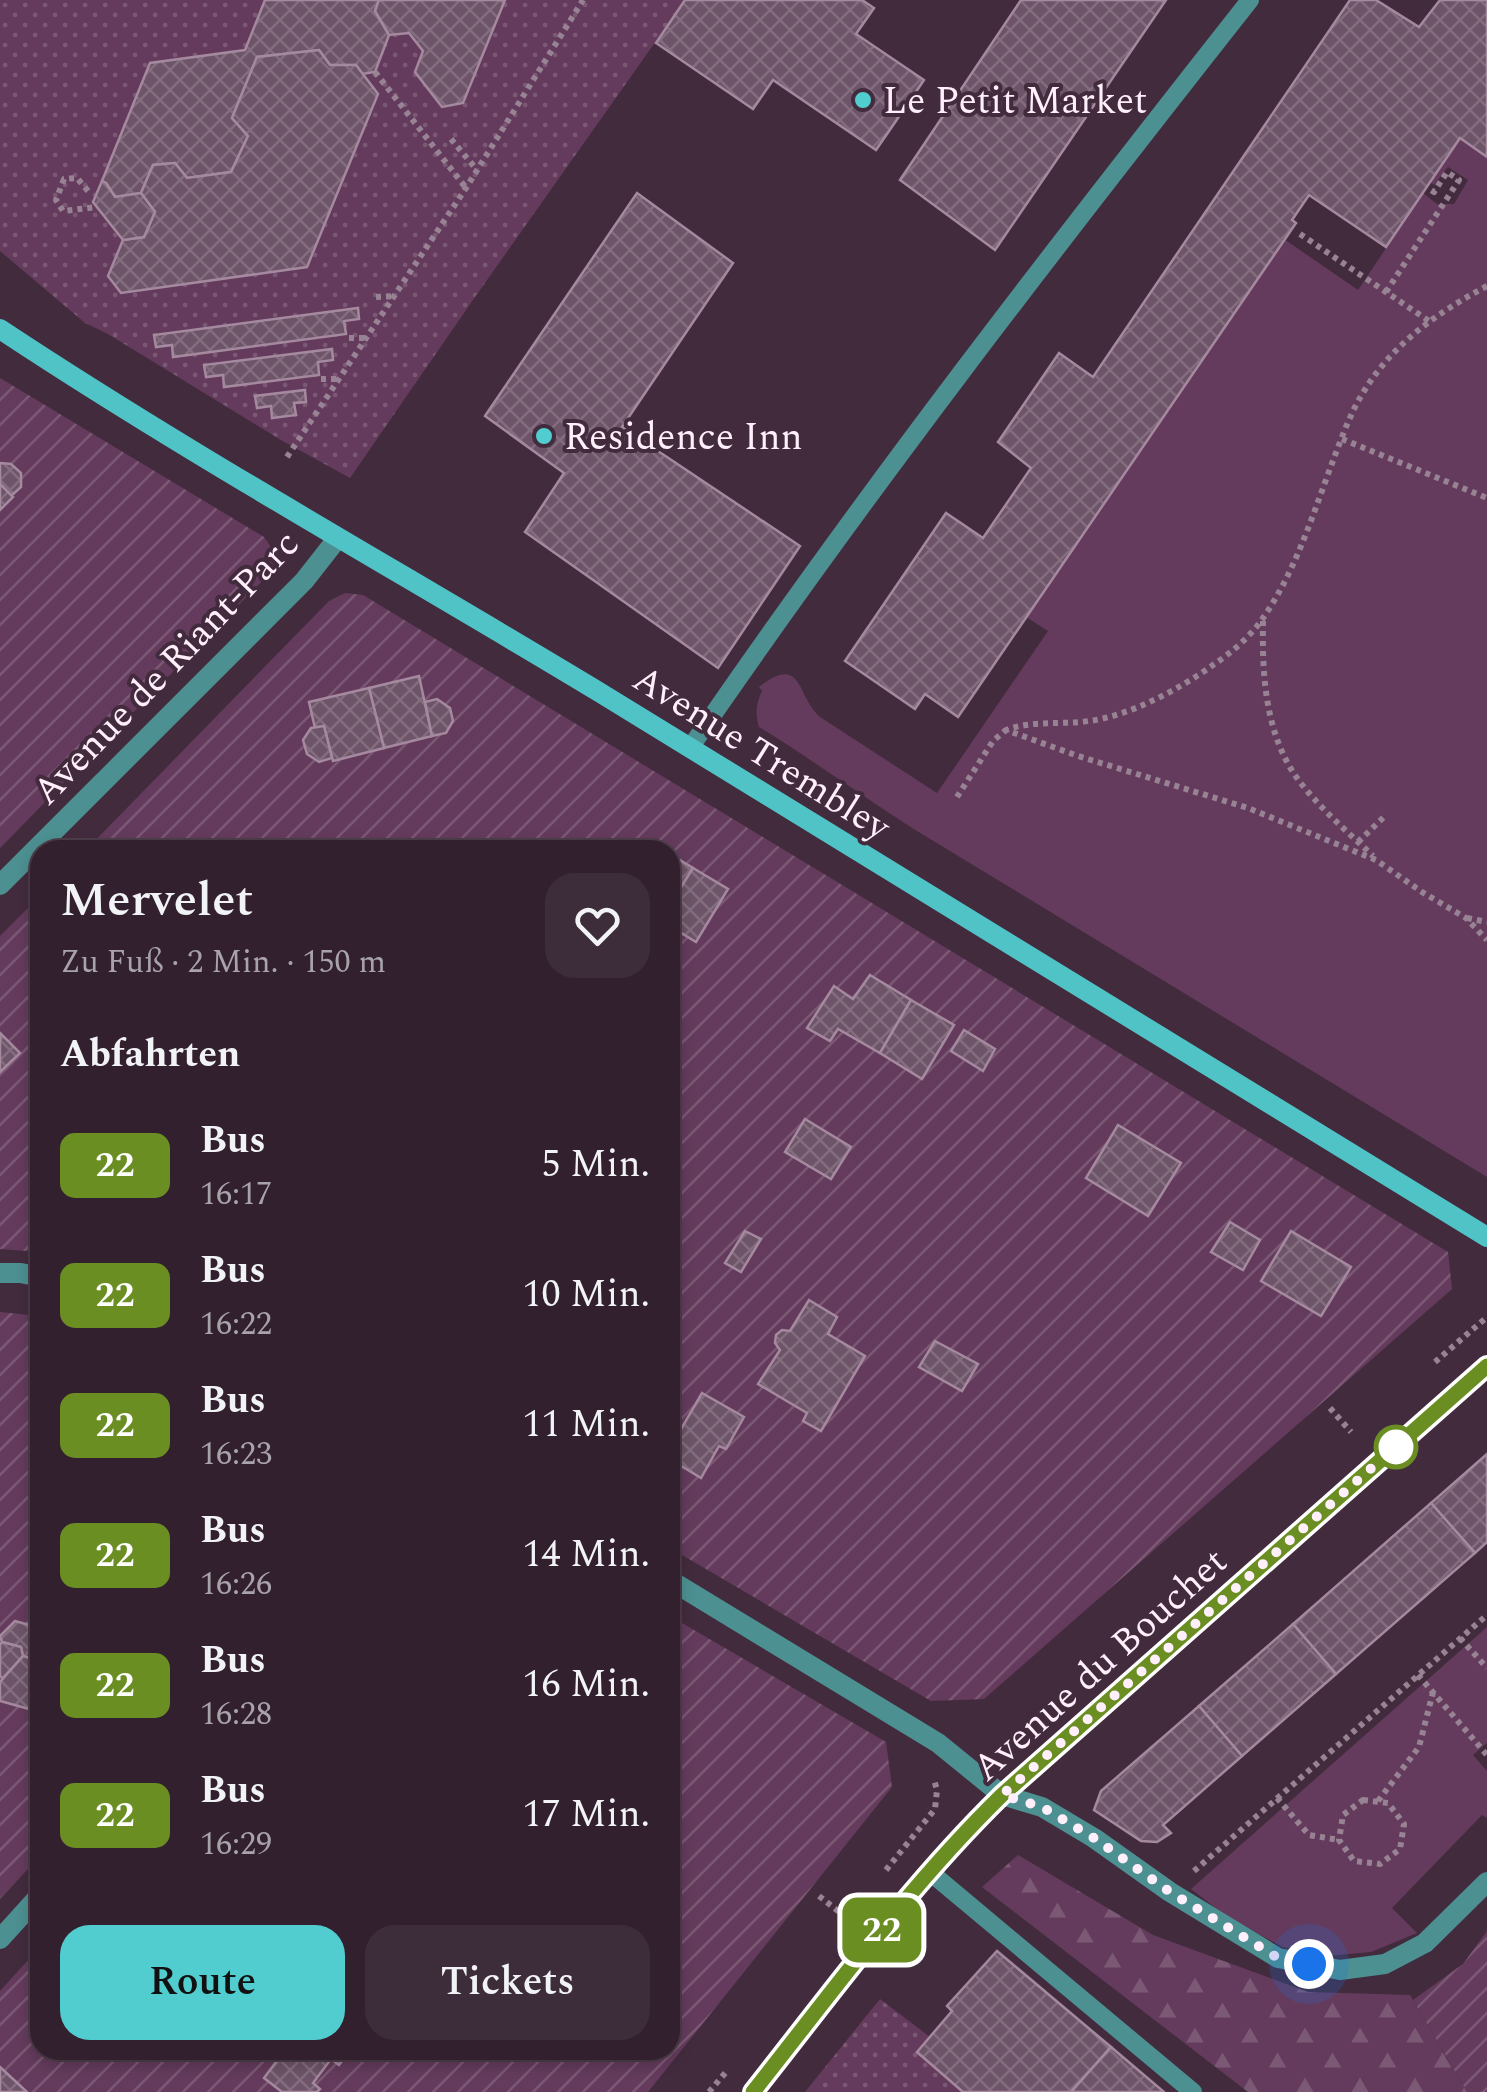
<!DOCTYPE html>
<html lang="de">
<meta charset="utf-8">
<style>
body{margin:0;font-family:Spectral,serif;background:#3d2d3a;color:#f1f3f6;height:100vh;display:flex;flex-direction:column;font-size:38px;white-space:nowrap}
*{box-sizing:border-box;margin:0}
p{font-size:32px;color:#a8a3aa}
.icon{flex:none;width:55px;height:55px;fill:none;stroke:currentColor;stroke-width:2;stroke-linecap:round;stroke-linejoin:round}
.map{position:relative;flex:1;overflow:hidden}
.sheet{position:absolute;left:30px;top:840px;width:650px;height:1220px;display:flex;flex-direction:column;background:#32202e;border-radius:30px;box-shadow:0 5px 15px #0003,0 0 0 2px #4d3e4a}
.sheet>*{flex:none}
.badge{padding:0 20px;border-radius:15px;font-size:35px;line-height:65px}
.you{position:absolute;width:50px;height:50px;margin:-25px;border:8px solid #fff;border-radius:50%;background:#1a73e8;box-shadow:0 0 0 15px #1a73e833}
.map>.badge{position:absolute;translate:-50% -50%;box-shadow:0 0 0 5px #fff}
h2{padding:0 30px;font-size:38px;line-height:90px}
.round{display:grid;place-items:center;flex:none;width:105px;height:105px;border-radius:30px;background:#3d2d3a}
.summary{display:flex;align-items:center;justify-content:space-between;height:170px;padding:0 30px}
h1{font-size:48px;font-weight:600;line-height:75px}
.primary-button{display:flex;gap:20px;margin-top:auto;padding:20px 30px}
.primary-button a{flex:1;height:115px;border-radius:30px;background:#52cdcf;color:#111;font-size:40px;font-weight:600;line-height:115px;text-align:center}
.primary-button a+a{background:#3d2d3a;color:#f1f3f6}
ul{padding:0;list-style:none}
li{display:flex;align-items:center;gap:30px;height:130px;padding:0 30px}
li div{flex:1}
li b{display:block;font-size:38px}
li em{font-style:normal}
li .badge{min-width:110px;font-weight:700;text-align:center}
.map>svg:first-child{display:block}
</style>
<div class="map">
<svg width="1487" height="2092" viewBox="0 0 1487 2092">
<defs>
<pattern id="grass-dots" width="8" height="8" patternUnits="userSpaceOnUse" patternTransform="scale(2.5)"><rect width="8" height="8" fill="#643b5c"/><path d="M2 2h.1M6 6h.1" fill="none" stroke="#7b5874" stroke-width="1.8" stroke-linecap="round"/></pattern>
<pattern id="forest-firs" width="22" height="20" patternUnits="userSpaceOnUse" patternTransform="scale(2.5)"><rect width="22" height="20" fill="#643b5c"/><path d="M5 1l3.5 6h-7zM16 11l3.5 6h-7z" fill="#7b5874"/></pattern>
<pattern id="garden-furrows" width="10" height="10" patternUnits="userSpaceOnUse" patternTransform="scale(2.5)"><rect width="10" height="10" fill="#643b5c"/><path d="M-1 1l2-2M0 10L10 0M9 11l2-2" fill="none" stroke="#7b5874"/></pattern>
<pattern id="building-cross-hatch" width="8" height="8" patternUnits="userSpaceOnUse" patternTransform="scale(2.5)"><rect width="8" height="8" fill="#6d5468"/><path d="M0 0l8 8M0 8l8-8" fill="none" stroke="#836d7e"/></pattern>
</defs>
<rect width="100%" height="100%" fill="#432b3e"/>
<g fill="url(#grass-dots)">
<path d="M0 0H685L475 297 350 478 281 440 108 334 85 323 0 251Z"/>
<path d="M880 1999 930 2037 917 2053 963 2092H805Z"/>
</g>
<path fill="url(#forest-firs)" d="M1018 1855 1153 1935 1308 1992 1410 1995 1467 2092H1248L982 1887Z"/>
<g fill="#643b5c">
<path d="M1460 138 1487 157V1177L917 831C863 797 813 760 759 727 755 713 756 704 762 691L759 687C803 653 796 696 820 717L937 793 1048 631 1026 617 1284 239 1358 290 1423 193 1437 204H1454L1468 180 1448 167 1434 185 1430 182Z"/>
<path d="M1487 1627V1743L1473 1755 1487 1771V1818L1482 1815 1392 1908 1417 1933 1371 1952 1327 1956 1283 1947 1231 1920 1191 1889Z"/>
</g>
<g fill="url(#garden-furrows)">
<path d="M0 378 264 537C273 549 276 557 271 572L0 848Z"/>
<path d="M345 593 363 595 1448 1252 1452 1289 984 1699 931 1701 670 1548V850H86L329 601Z"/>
<path d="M40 896V1252L0 1249V936Z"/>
<path d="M0 1312 40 1316V1856L0 1899Z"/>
<path d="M670 1616 886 1742 892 1787 648 2092H0V1991L40 1947V2050H670Z"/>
<path d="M1487 1931V2092H1467L1413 2000 1463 1964Z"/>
</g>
<g fill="url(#building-cross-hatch)" stroke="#a5899f" stroke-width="2.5">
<path d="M265 0H379L375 11 389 35 375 72 362 74 356 65H330L319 50 257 57 232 118 248 136 231 172 187 178 175 163 153 165 141 193 115 197 106 183 102 181 150 63 245 50Z"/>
<path d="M379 0H505L463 103 442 107 415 72 423 51 409 33 389 35 375 11Z"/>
<path d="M685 0H862L874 8 856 34 924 80 876 150 773 80 753 109 656 43Z"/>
<path d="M1021 0H1166L995 250 900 180Z"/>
<path d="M1350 0H1376L1419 27 1440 0H1487V157L1460 138 1386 247 1309 195 1292 220 1296 223 958 717 925 694 915 709 845 661 946 513 983 538 1031 468 998 442 1059 353 1093 377Z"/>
<path d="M319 50 330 65H356L378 94 307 267 121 293 108 276 123 240 144 237 155 212 141 193 153 165 175 163 187 178 231 172 248 136 232 118 257 57Z"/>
<path d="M102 181 106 183 115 197 141 193 155 212 144 237 123 240 93 202Z"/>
<path d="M637 193 733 263 622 427 800 546 718 668 525 532 564 473 485 416Z"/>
<path d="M358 308 359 319 344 321 346 334 173 357 172 345 156 347 154 335Z"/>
<path d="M332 349 333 360 318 362 319 375 224 387 223 375 206 377 204 365Z"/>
<path d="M305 390 306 402 294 403 296 415 272 418 271 406 257 408 255 396Z"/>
<path d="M0 463 11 464 21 473V487L11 496 0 484Z"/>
<path d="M0 484 13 497 0 510Z"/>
<path d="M419 676 432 736 384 748 369 688Z"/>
<path d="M369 688 384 748 333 761 324 726 315 728 309 702Z"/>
<path d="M437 699 450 708 453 721 446 733 432 736 425 702Z"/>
<path d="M324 726 332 758 319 762 307 754 303 740 311 728Z"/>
<path d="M670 854 693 868 670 905Z"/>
<path d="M693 868 728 889 696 942 670 926V905Z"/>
<path d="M870 975 911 1000 880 1053 838 1029 830 1041 807 1028 834 986 853 999Z"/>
<path d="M911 1000 954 1025 922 1079 880 1053Z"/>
<path d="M964 1030 995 1049 983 1071 951 1051Z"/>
<path d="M0 1033 20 1053 0 1072Z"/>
<path d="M805 1119 851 1147 831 1179 785 1152Z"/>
<path d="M1118 1125 1181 1163 1148 1216 1086 1178Z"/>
<path d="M1230 1222 1260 1240 1243 1270 1211 1252Z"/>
<path d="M745 1231 761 1239 741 1272 725 1263Z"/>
<path d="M1291 1231 1351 1267 1321 1316 1261 1281Z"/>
<path d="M809 1300 837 1317 828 1334 865 1356 821 1431 803 1421 807 1413 758 1384 780 1350 775 1343 776 1335 782 1330 790 1331Z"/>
<path d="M935 1341 978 1364 962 1391 919 1367Z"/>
<path d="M702 1393 744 1417 726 1449 719 1446 701 1478 670 1459V1448Z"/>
<path d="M1487 1454V1542L1475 1553 1431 1503Z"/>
<path d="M1431 1503 1475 1553 1336 1674 1293 1624Z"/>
<path d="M15 1621 40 1628V1661L23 1656 21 1647 2 1642 0 1636Z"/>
<path d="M1293 1624 1336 1674 1242 1756 1199 1706Z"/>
<path d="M2 1642 21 1647 23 1656 3 1679 0 1676V1645Z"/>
<path d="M23 1656 40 1661V1712L0 1701V1682Z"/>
<path d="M1199 1706 1242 1756 1163 1825 1171 1833 1157 1842 1141 1841 1094 1810 1101 1791Z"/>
<path d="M997 1951 1111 2047 1071 2092H963L917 2052 952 2011 947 2006Z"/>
<path d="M1111 2047 1164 2092H1071Z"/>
<path d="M280 2050H350L339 2065 331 2059 313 2083 320 2089 317 2092H282L264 2078 279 2058 276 2055Z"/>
<path d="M0 2067 27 2092H0Z"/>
</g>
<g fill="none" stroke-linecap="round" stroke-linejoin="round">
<g stroke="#978393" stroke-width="6" stroke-dasharray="5 5" stroke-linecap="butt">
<path d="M375 72 466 188"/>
<path d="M451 139 477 170"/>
<path d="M88 191 77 178 64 179 56 200 63 211 97 207"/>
<path d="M1300 234 1429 321"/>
<path d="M1487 286C1440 311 1395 342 1366 388 1352 409 1343 434 1334 458 1314 511 1296 571 1263 618 1251 636 1231 653 1213 665 1180 689 1129 716 1089 721 1060 725 1033 720 1006 730L1078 756 1248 808 1376 860 1422 892 1466 918 1487 940"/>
<path d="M1386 292 1459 180 1447 172 1434 192 1428 188"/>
<path d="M376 297 394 296"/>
<path d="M349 338H367"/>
<path d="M321 379H339"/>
<path d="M1342 439 1487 498"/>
<path d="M287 457 466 188 583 0"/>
<path d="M1263 621C1262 674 1265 733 1297 778 1318 807 1347 831 1373 856"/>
<path d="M957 797 993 741 1006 730"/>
<path d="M1358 842 1386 815"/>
<path d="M1467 918 1487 922"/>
<path d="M1435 1362 1487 1317"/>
<path d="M1330 1408 1351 1432"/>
<path d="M1460 1638 1487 1668"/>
<path d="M1418 1675 1487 1755"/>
<path d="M1277 1798 1309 1835 1339 1840"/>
<path d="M1363 1800 1388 1803 1404 1824 1400 1849 1380 1864 1354 1861 1339 1840 1343 1815Z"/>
<path d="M1378 1801 1419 1747 1433 1692"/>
<path d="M886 1870 935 1809 937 1790 934 1780"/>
<path d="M1194 1871 1487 1615"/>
<path d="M819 1896 847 1918"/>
<path d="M709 2092 726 2072"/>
</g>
<g stroke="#4d9091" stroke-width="18">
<path d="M690 748C866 491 1057 245 1250 0"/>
<path d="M930 1872 1193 2092"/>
</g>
<g stroke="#4d9091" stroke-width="20">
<path d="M0 885 304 581 337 539"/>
<path d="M0 1273H21L40 1277"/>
<path d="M670 1580 938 1743 1002 1795 1042 1807 1094 1838 1170 1892 1278 1958 1340 1970 1385 1964 1425 1943 1487 1882"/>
<path d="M0 1939 40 1895"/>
</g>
<g stroke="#50c3c6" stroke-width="20">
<path d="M0 329C195 458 399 571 599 692 895 873 1191 1055 1487 1237"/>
<path d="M753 2092C833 1991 910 1885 1002 1795L1487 1366"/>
</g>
</g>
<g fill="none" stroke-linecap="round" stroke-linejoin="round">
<g stroke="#fff" stroke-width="22">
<path id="line" d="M753 2092C833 1991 910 1885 1002 1795L1487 1366"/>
</g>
<use href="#line" stroke="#6b8e23" stroke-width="15"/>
<path stroke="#ffeffb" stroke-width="10" stroke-dasharray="0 18" d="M1309 1964 1278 1958 1170 1892 1094 1838 1042 1807 1002 1795 1402 1441 1396 1447"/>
</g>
<g fill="#52cdcf" stroke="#432b3e" stroke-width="4">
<circle cx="863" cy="100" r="10"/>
<circle cx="544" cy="436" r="10"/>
</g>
<circle fill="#fff" stroke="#6b8e23" stroke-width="5" cx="1396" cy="1447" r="20"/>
<g text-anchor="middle" stroke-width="8" stroke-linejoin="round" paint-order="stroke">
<g font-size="38" fill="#ffeffb" stroke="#432b3e" text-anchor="start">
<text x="883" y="113">Le Petit Market</text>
<text x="564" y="449">Residence Inn</text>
</g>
<g font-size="38" fill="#ffeffb" stroke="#432b3e">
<text transform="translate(165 667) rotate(-46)" y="13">Avenue de Riant-Parc</text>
<text transform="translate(762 752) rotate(32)" y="13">Avenue Trembley</text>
<text transform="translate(1099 1664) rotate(-42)" y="13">Avenue du Bouchet</text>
</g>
</g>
</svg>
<div class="you" style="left:1309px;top:1964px"></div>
<b class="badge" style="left:882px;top:1930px;background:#6b8e23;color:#fff">22</b>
<section class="sheet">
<div class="summary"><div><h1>Mervelet</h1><p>Zu Fuß · 2 Min. · 150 m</p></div><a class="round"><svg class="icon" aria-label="heart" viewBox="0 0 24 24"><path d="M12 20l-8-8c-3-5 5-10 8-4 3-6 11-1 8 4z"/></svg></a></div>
<h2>Abfahrten</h2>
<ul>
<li><span class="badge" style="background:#6b8e23;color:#fff">22</span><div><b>Bus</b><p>16:17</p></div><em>5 Min.</em></li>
<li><span class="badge" style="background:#6b8e23;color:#fff">22</span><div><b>Bus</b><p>16:22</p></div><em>10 Min.</em></li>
<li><span class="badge" style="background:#6b8e23;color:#fff">22</span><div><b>Bus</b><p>16:23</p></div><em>11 Min.</em></li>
<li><span class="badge" style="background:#6b8e23;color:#fff">22</span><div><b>Bus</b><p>16:26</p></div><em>14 Min.</em></li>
<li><span class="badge" style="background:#6b8e23;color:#fff">22</span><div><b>Bus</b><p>16:28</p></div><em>16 Min.</em></li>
<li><span class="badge" style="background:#6b8e23;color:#fff">22</span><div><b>Bus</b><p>16:29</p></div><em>17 Min.</em></li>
</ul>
<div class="primary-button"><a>Route</a><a>Tickets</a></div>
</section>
</div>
